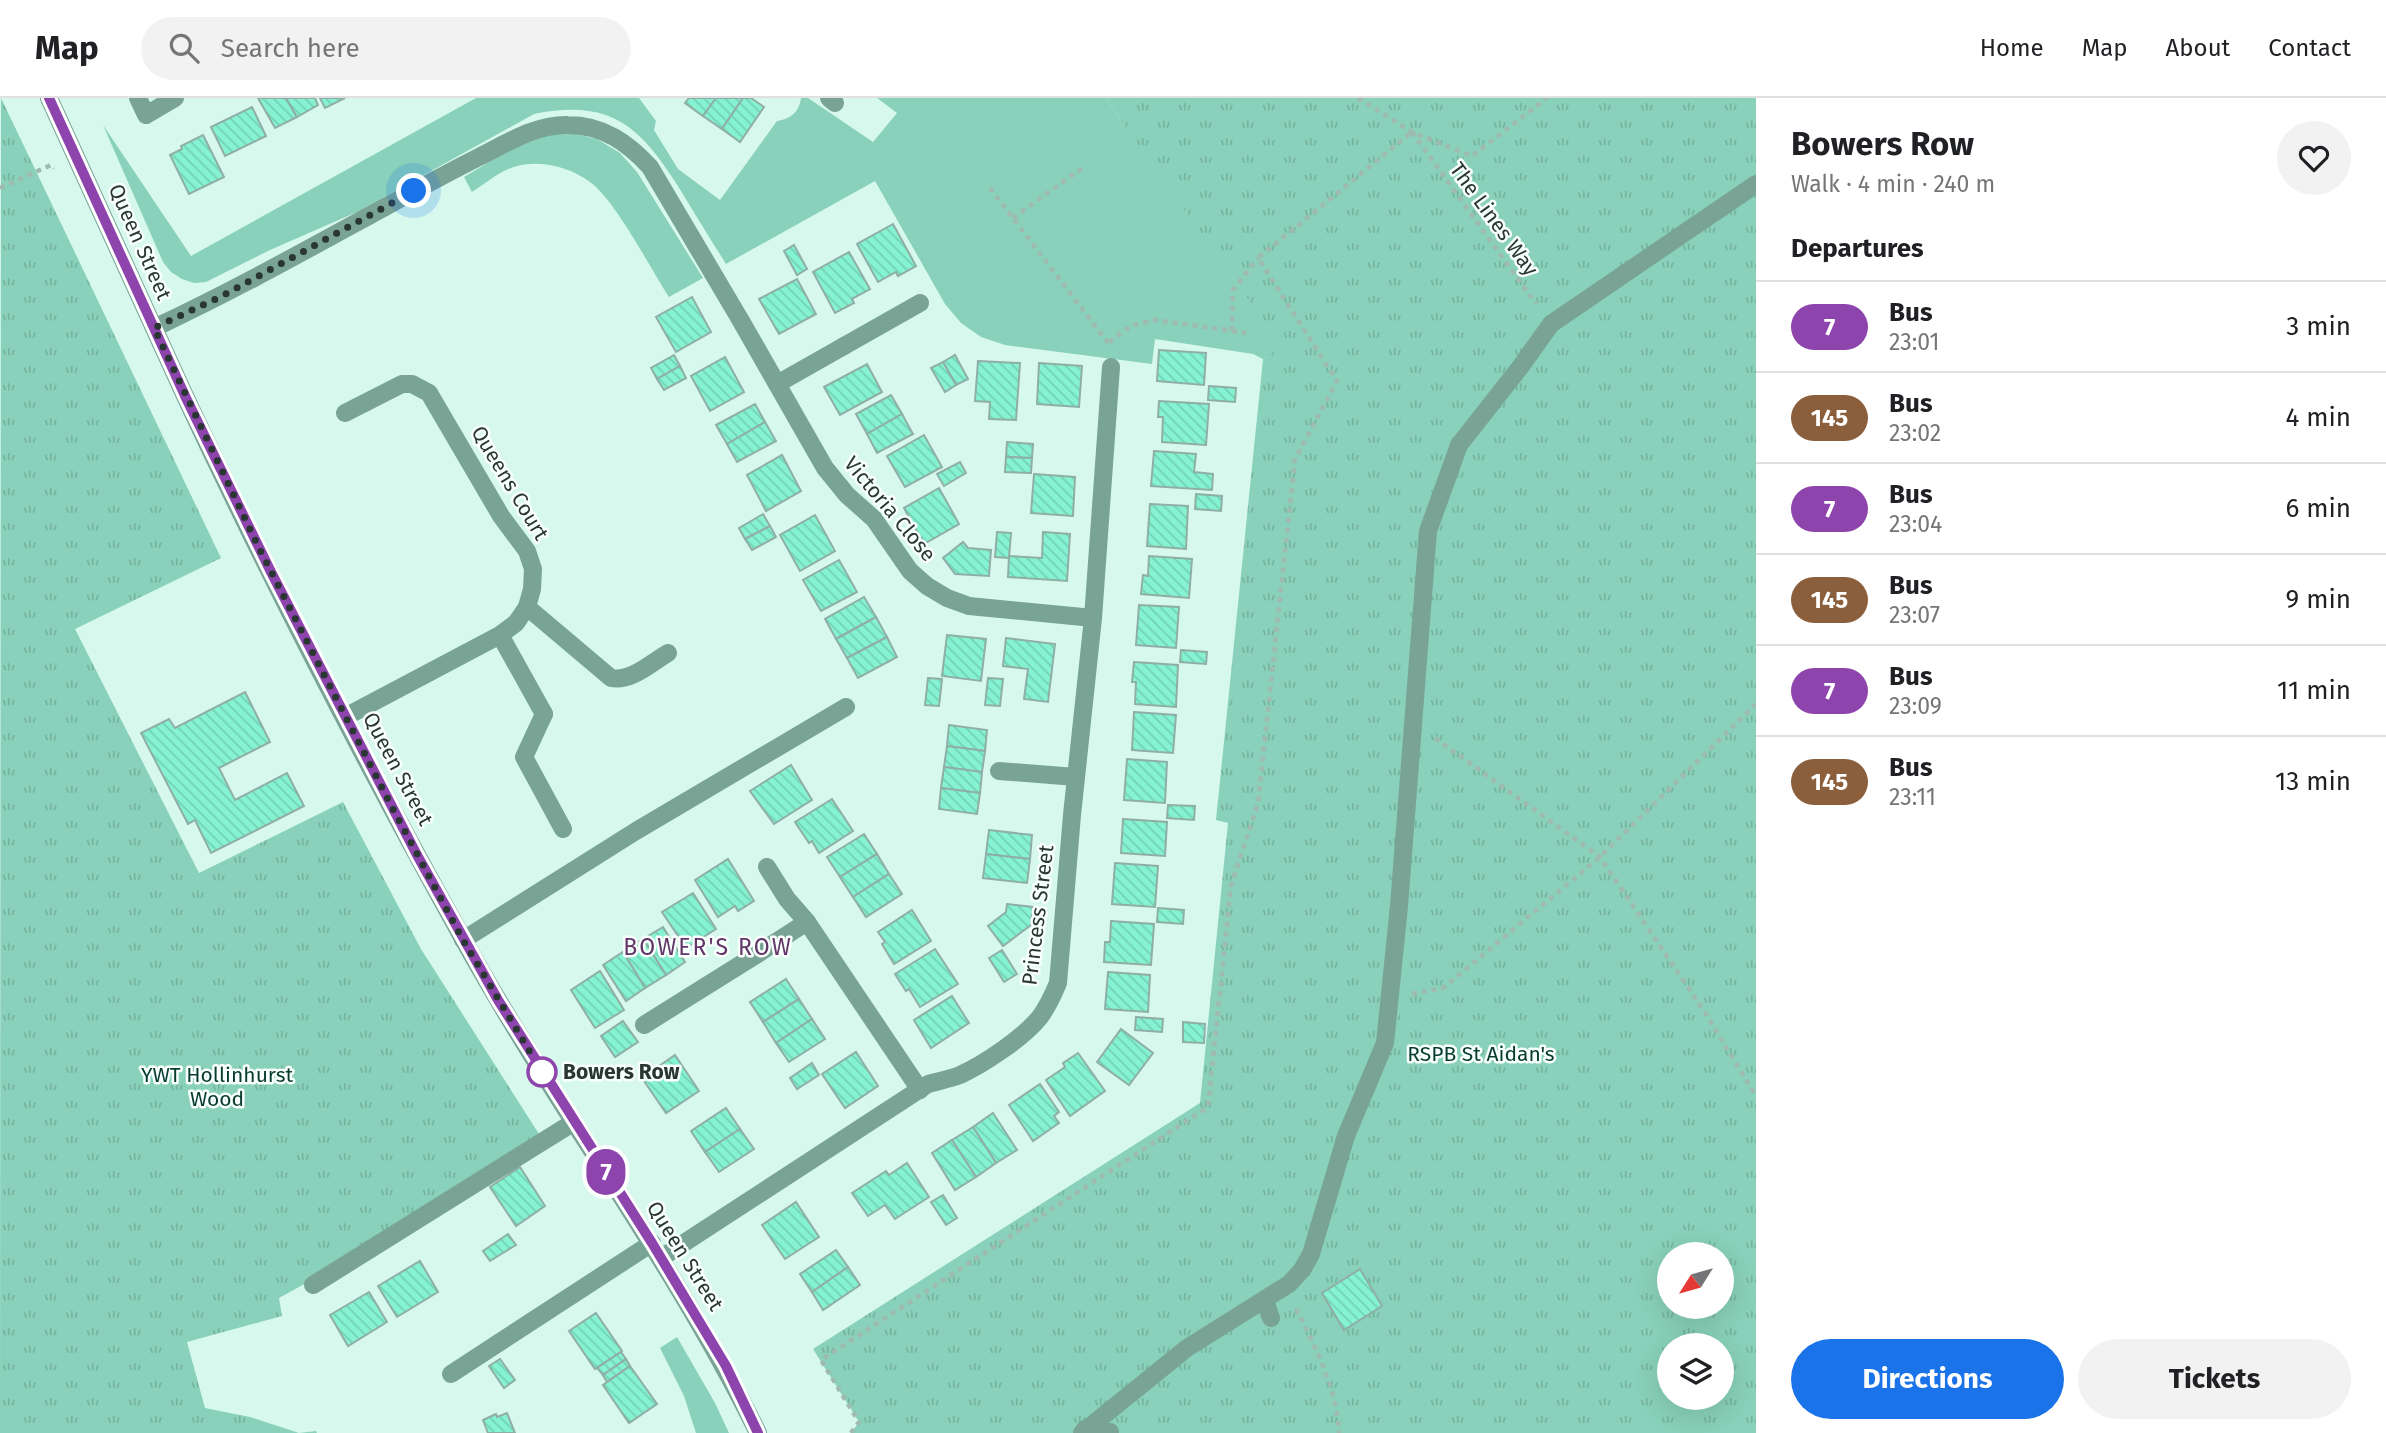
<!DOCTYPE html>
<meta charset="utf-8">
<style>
body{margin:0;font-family:"Fira Sans",sans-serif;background:#f2f2f2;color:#202124;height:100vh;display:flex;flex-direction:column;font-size:26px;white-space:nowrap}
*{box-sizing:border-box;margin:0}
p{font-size:23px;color:#757577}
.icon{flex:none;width:38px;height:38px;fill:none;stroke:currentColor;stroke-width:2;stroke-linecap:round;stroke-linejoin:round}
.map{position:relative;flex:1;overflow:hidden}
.sheet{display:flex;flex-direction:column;background:#fff;width:630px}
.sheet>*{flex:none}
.badge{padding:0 14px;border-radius:23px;font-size:24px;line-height:46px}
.needle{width:46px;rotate:233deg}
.fabs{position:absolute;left:1657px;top:1144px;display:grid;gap:14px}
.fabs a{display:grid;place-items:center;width:77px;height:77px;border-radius:50%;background:#fff;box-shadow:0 7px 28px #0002;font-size:35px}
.you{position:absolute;width:35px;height:35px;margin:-18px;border:5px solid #fff;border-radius:50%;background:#1a73e8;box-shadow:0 0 0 10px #1a73e833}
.map>.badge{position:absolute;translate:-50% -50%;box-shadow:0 0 0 4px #fff}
h2{padding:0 35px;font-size:26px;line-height:63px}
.round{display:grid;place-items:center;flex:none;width:74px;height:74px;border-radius:37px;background:#f2f2f2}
.headline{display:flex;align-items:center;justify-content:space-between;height:119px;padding:0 35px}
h1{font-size:33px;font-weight:700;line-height:52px}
.primary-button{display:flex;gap:14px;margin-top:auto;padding:14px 35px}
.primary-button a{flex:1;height:80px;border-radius:42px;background:#1a73e8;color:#fff;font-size:28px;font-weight:700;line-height:80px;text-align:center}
.primary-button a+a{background:#f2f2f2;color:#202124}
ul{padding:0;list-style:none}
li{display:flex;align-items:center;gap:21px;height:91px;padding:0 35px;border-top:2px solid #e0e0e0}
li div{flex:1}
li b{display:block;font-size:26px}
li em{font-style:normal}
li .badge{min-width:77px;font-weight:700;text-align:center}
header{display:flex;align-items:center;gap:42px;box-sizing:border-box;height:98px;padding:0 35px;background:#fff;border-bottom:2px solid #e0e0e0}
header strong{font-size:33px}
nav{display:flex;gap:38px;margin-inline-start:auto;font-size:24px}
.search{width:490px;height:63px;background:#f2f2f2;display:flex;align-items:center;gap:18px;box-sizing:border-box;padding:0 24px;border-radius:38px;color:#757577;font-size:26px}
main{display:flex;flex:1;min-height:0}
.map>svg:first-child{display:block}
</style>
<header>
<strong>Map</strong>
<div class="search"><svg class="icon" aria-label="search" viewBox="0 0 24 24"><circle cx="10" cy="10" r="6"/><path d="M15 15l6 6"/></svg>Search here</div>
<nav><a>Home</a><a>Map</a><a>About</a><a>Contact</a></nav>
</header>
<main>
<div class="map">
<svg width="1756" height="1335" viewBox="0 0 1756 1335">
<defs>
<pattern id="park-tufts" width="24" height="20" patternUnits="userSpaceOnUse" patternTransform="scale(1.75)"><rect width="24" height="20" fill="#89d1ba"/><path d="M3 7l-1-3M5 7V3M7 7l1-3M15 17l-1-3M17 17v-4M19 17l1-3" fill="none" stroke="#76b4a0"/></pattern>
<pattern id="building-back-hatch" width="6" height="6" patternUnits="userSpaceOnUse" patternTransform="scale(1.75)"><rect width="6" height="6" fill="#85f3d2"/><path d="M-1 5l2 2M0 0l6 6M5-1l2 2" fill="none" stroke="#73d1b5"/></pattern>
</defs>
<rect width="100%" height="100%" fill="#d7f9ed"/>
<g fill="#89d1ba">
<path d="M476 0H639L656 23 654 32 678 71 720 102 777 23C791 21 799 14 801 0H808L873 44 897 15 877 0H1105L1283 248 1263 261 1253 256 1155 241 1152 266 1005 247 981 239 961 225 945 206 875 83 726 166C711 142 696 118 681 93 642 31 614 0 534 16L357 114 270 152 206 184 194 185 182 181 171 174 163 164 103 27 191 158Z"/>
<path d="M572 35 597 41 620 55 637 74 703 180 669 199C650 170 616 103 590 84 570 69 538 61 514 69 500 73 485 86 472 94L464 79 521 45 546 36Z"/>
<path d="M677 1239 715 1305 729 1335H696L684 1298 660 1250Z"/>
</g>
<g fill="url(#park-tufts)" fill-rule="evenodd">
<path d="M1 0 221 460 75 531 199 775 343 704 421 851 539 1036 319 1178 279 1200 282 1218 187 1244 205 1310 250 1319 299 1335 316 1333 317 1335H0Z"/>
<path d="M1105 0H1756V1335H851L859 1324 813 1251 1200 1005 1228 725 1216 722 1263 261 1282 248ZM1670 1157H1722V1209H1670ZM1670 1248H1722V1300H1670Z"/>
</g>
<g fill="url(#building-back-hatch)" stroke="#8fafa4" stroke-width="2">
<path d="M258 0H286L297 19 275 30Z"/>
<path d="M286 0H315L318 7 297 19Z"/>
<path d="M320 0H345L325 10Z"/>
<path d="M689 0H716L703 18 685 5Z"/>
<path d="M716 0H743L722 31 703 18Z"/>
<path d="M743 0H751L764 9 740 44 722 31Z"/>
<path d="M252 9 266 38 225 58 211 29Z"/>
<path d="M203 37 224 79 189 96 170 57 182 51 181 48Z"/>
<path d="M893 126 916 168 898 178 896 174 878 184 857 146Z"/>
<path d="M794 147 807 171 797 177 784 153Z"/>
<path d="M849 154 870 191 852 201 854 205 835 215 813 174Z"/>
<path d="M797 181 816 216 779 236 759 201Z"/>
<path d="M692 199 711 234 676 254 656 219Z"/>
<path d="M1159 252 1206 255 1204 287 1157 283Z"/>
<path d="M674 257 680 268 657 281 651 270Z"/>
<path d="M955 257 968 281 956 287 943 264Z"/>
<path d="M725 259 744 294 710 313 691 278Z"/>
<path d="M978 263 1020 265 1016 322 989 321 990 304 975 303Z"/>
<path d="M943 264 956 287 945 294 931 270Z"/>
<path d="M1039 265 1082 268 1079 309 1037 306Z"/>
<path d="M867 266 882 294 840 317 824 289Z"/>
<path d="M680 268 686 280 664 292 657 281Z"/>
<path d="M1209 288 1236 290 1235 304 1208 302Z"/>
<path d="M891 297 902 316 867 336 856 316Z"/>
<path d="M1159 303 1209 306 1206 347 1162 344 1163 319H1158Z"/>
<path d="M755 306 765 324 727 346 716 327Z"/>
<path d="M902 316 913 336 877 355 867 336Z"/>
<path d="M765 324 776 343 737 364 727 346Z"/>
<path d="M924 337 942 369 905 389 887 358Z"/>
<path d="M1007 344 1033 346 1032 360 1006 359Z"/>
<path d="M1154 353 1196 356 1194 374 1213 376 1212 392 1151 388Z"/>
<path d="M782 357 801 393 766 413 747 377Z"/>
<path d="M1006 359 1032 360 1031 375 1005 374Z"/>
<path d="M960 364 966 375 944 388 937 376Z"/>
<path d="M1034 376 1075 379 1073 418 1031 415Z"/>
<path d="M939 390 959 426 924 446 904 410Z"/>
<path d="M1196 396 1222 398 1221 413 1195 411Z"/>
<path d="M1150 406 1188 408 1186 451 1147 448Z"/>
<path d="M763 416 770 428 745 441 739 430Z"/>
<path d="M815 417 835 453 800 473 780 437Z"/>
<path d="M770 428 776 439 752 452 745 441Z"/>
<path d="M997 434 1011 435 1009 460 995 459Z"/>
<path d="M1043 434 1070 436 1067 483 1008 479 1009 458 1042 460Z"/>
<path d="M963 444 968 450 991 452 989 478 955 476 943 460Z"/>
<path d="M1149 458 1192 461 1189 500 1141 496 1143 477 1148 478Z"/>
<path d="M839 462 857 494 821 513 803 482Z"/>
<path d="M864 499 876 519 836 541 825 521Z"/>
<path d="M1139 507 1179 509 1176 550 1136 547Z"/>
<path d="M876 519 887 539 847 560 836 541Z"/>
<path d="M947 537 986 541 981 583 942 578Z"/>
<path d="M887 539 897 559 858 580 847 560Z"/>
<path d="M1006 540 1055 546 1048 604 1024 601 1028 571 1003 568Z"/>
<path d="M1181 552 1207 554 1206 566 1180 564Z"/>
<path d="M1134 564 1178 567 1176 609 1135 606 1136 584H1132Z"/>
<path d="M928 580 942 581 939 608 925 607Z"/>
<path d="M988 580 1003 581 1000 608 985 607Z"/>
<path d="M245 594 270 644 219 670 235 702 287 675 304 708 211 755 195 722 188 726 141 635 169 621 175 630Z"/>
<path d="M1134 614 1176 617 1173 655 1132 652Z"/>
<path d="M949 627 987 632 985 653 947 648Z"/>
<path d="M947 648 985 653 982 674 944 669Z"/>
<path d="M1127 661 1167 664 1165 705 1124 702Z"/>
<path d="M791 667 812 702 774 726 750 693Z"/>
<path d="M944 669 982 674 980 695 941 690Z"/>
<path d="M941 690 980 695 977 716 939 711Z"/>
<path d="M832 701 853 733 819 755 812 743 809 745 795 724Z"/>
<path d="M1168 707 1195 708 1194 722 1167 720Z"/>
<path d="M1123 721 1167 724 1165 758 1121 755Z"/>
<path d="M989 732 1032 737 1030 761 986 756Z"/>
<path d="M864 736 877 756 840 779 827 759Z"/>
<path d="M877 756 889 776 853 799 840 779Z"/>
<path d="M986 756 1030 761 1027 785 983 780Z"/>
<path d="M728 761 754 803 738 813 735 808 718 819 695 782Z"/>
<path d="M1115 765 1158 768 1155 809 1112 806Z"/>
<path d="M889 776 902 796 866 819 853 799Z"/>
<path d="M693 795 716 831 686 850 662 814Z"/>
<path d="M1007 806 1033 809 1031 827 1003 848 988 828 1006 814Z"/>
<path d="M1158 810 1184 812 1183 826 1157 824Z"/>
<path d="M912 812 931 843 894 866 882 846 885 844 878 834Z"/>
<path d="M1111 823 1154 826 1151 867 1104 864 1105 844H1110Z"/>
<path d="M663 829 685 864 666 877 643 841Z"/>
<path d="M643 841 666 877 645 890 623 854Z"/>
<path d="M935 851 958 886 920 909 909 891 906 893 895 876Z"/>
<path d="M1002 852 1017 876 1004 884 989 860Z"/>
<path d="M623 854 645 890 626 903 603 867Z"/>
<path d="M600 873 624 912 595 930 571 892Z"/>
<path d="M1108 874 1150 877 1148 914 1105 911Z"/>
<path d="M786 881 799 901 763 924 750 904Z"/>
<path d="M952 898 969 925 931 950 914 922Z"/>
<path d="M799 901 812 921 776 945 763 924Z"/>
<path d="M1136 919 1163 921 1162 934 1135 932Z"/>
<path d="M812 921 825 941 789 964 776 945Z"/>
<path d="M623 923 638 944 615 959 601 938Z"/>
<path d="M1183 924 1205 926 1204 945 1183 944Z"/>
<path d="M1121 931 1153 955 1129 987 1097 964Z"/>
<path d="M856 954 878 988 845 1010 822 976Z"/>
<path d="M1078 955 1105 993 1070 1018 1046 982 1065 969 1063 965Z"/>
<path d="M675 957 699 993 666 1015 642 980Z"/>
<path d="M812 965 819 977 797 991 790 980Z"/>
<path d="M1040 986 1059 1014 1054 1018 1059 1025 1033 1043 1009 1007Z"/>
<path d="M726 1010 740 1031 705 1054 691 1033Z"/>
<path d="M993 1015 1017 1052 996 1065 973 1029Z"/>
<path d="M973 1029 996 1065 976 1079 952 1042Z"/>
<path d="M740 1031 754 1051 719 1074 705 1054Z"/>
<path d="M952 1042 976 1079 955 1092 932 1055Z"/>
<path d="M907 1065 929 1099 895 1121 885 1107 868 1118 852 1095 886 1073 889 1077Z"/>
<path d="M520 1069 545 1108 516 1128 490 1089Z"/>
<path d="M943 1097 957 1120 946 1127 931 1104Z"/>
<path d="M796 1104 819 1139 785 1161 762 1127Z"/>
<path d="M508 1136 516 1147 490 1163 483 1153Z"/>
<path d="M836 1152 848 1169 812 1194 800 1176Z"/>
<path d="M420 1163 438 1194 397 1219 378 1188Z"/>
<path d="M848 1169 860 1187 823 1212 812 1194Z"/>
<path d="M1360 1171 1382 1208 1344 1232 1322 1195Z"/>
<path d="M369 1194 387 1224 348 1248 330 1217Z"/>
<path d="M596 1215 622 1253 595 1271 569 1233Z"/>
<path d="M621 1254 626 1261 603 1277 597 1270Z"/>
<path d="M500 1261 515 1282 504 1290 489 1268Z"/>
<path d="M626 1261 630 1268 607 1284 603 1277Z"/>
<path d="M630 1268 657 1306 629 1325 603 1287Z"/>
<path d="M507 1315 515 1335H488L483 1322 496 1316 497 1319Z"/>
</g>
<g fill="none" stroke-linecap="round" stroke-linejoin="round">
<g stroke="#9fbab1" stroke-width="4.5" stroke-dasharray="5 5" stroke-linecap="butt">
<path d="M1358 0 1412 34 1472 58 1547 0"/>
<path d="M1412 34 1536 206"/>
<path d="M0 90 51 67 53 71"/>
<path d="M990 90 1108 245"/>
<path d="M1013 120 1082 70"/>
<path d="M1232 233 1233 192 1258 160"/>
<path d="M1109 244 1132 227 1156 222 1246 235"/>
<path d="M1435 640 1600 759 1706 916 1756 998"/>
<path d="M1412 896 1443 890 1600 759 1756 606"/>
<path d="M1296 1211C1316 1250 1337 1291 1339 1335"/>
<path d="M851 1335 859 1324 821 1262 1208 1009 1231 788 1258 705 1295 361 1337 283 1258 160 1412 34"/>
</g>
<g stroke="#78a395" stroke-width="18">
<path d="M138 0 146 17 175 0"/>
<path d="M829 0 835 5"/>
<path d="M154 230C233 193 308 151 385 109 416 92 447 75 479 59 507 45 536 26 568 27 603 27 628 45 650 69L741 223"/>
<path d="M844 248 920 205"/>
<path d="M527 509 611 580C631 584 651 565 668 555"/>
<path d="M544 616 524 659 563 731"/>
<path d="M999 673 1076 679"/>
<path d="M463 842 636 733 846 609"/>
<path d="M644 927 759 855"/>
<path d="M313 1187 574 1024"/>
<path d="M1265 1203 1271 1220"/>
<path d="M451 1276 652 1145"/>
<path d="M1085 1331 1110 1334"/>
<path d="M1082 1335 1187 1250 1289 1186 1302 1172 1311 1156 1346 1038 1385 945 1399 808 1428 433 1459 347 1521 268 1551 226 1756 86"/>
</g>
<g stroke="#78a395" stroke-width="18">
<path d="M49 0C95 99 139 199 185 298 270 481 364 662 462 839 555 1008 673 1162 758 1335"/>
<path d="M741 223 825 370 847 397 874 421 910 473 927 488 947 500 969 508 1093 520"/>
<path d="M777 286 844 248"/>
<path d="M345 315 402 286H412L429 295 501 418 527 453 533 471 532 491 527 509 516 525 500 537 345 619"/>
<path d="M500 537 544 616"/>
<path d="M767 769 787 801 807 824 920 992"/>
<path d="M759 855 807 824"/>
<path d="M661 1160 928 986C938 983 950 981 960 977 984 966 1023 940 1040 919 1048 908 1053 897 1058 885L1072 717 1093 520 1111 269"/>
</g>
</g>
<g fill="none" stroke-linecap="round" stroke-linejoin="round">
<g stroke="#fff" stroke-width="16">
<path id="line" d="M49 0 186 300 271 474 417 757 498 902 652 1145 726 1268 758 1335"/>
</g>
<use href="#line" stroke="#8e44ad" stroke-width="10"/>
<path stroke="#293632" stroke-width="7" stroke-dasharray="0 12.6" d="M414 93 222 198 154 230 259 450 393 711 463 842 542 974"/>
</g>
<circle fill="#fff" stroke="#8e44ad" stroke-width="3.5" cx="542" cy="974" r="14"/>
<g text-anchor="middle" stroke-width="5" stroke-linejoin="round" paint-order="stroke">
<g font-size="21" fill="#293632" stroke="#f8fffc">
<text transform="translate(1494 121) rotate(54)" y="7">The Lines Way</text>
<text transform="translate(140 144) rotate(66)" y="7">Queen Street</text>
<text transform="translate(510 385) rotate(59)" y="7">Queens Court</text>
<text transform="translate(890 411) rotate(50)" y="7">Victoria Close</text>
<text transform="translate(398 671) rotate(62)" y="7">Queen Street</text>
<text transform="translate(1038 817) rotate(-83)" y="7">Princess Street</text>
<text transform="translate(685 1158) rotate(58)" y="7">Queen Street</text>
</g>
<g font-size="21" fill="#073c2f" stroke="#f8fffc">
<text x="1481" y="963">RSPB St Aidan's</text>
<text x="217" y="984">YWT Hollinhurst<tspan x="217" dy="24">Wood</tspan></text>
</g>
<g font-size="21" font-weight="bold" fill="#293632" stroke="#f8fffc" text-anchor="start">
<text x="563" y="981">Bowers Row</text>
</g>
<g font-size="23" letter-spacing="2" fill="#623569" stroke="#f8fffc">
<text x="708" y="857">BOWER'S ROW</text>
</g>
</g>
</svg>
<div class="fabs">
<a><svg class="needle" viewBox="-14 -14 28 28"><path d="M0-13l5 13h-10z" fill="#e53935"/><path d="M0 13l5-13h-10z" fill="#757577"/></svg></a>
<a><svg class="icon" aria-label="layers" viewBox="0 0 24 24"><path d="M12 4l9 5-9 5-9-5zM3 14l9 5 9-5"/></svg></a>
</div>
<div class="you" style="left:414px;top:93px"></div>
<b class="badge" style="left:606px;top:1074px;background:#8e44ad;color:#fff">7</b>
</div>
<section class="sheet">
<div class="headline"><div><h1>Bowers Row</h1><p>Walk · 4 min · 240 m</p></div><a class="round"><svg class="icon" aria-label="heart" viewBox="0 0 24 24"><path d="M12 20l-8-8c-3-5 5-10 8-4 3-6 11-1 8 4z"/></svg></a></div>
<h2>Departures</h2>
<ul>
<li><span class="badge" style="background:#8e44ad;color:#fff">7</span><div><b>Bus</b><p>23:01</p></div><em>3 min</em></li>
<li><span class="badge" style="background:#8b5e3c;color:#fff">145</span><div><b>Bus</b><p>23:02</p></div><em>4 min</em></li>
<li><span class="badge" style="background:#8e44ad;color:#fff">7</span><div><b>Bus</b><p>23:04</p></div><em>6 min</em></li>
<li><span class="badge" style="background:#8b5e3c;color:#fff">145</span><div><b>Bus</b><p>23:07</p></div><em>9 min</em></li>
<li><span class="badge" style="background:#8e44ad;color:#fff">7</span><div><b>Bus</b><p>23:09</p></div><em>11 min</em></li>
<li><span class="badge" style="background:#8b5e3c;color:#fff">145</span><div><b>Bus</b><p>23:11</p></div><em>13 min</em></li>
</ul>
<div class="primary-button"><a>Directions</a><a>Tickets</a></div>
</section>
</main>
